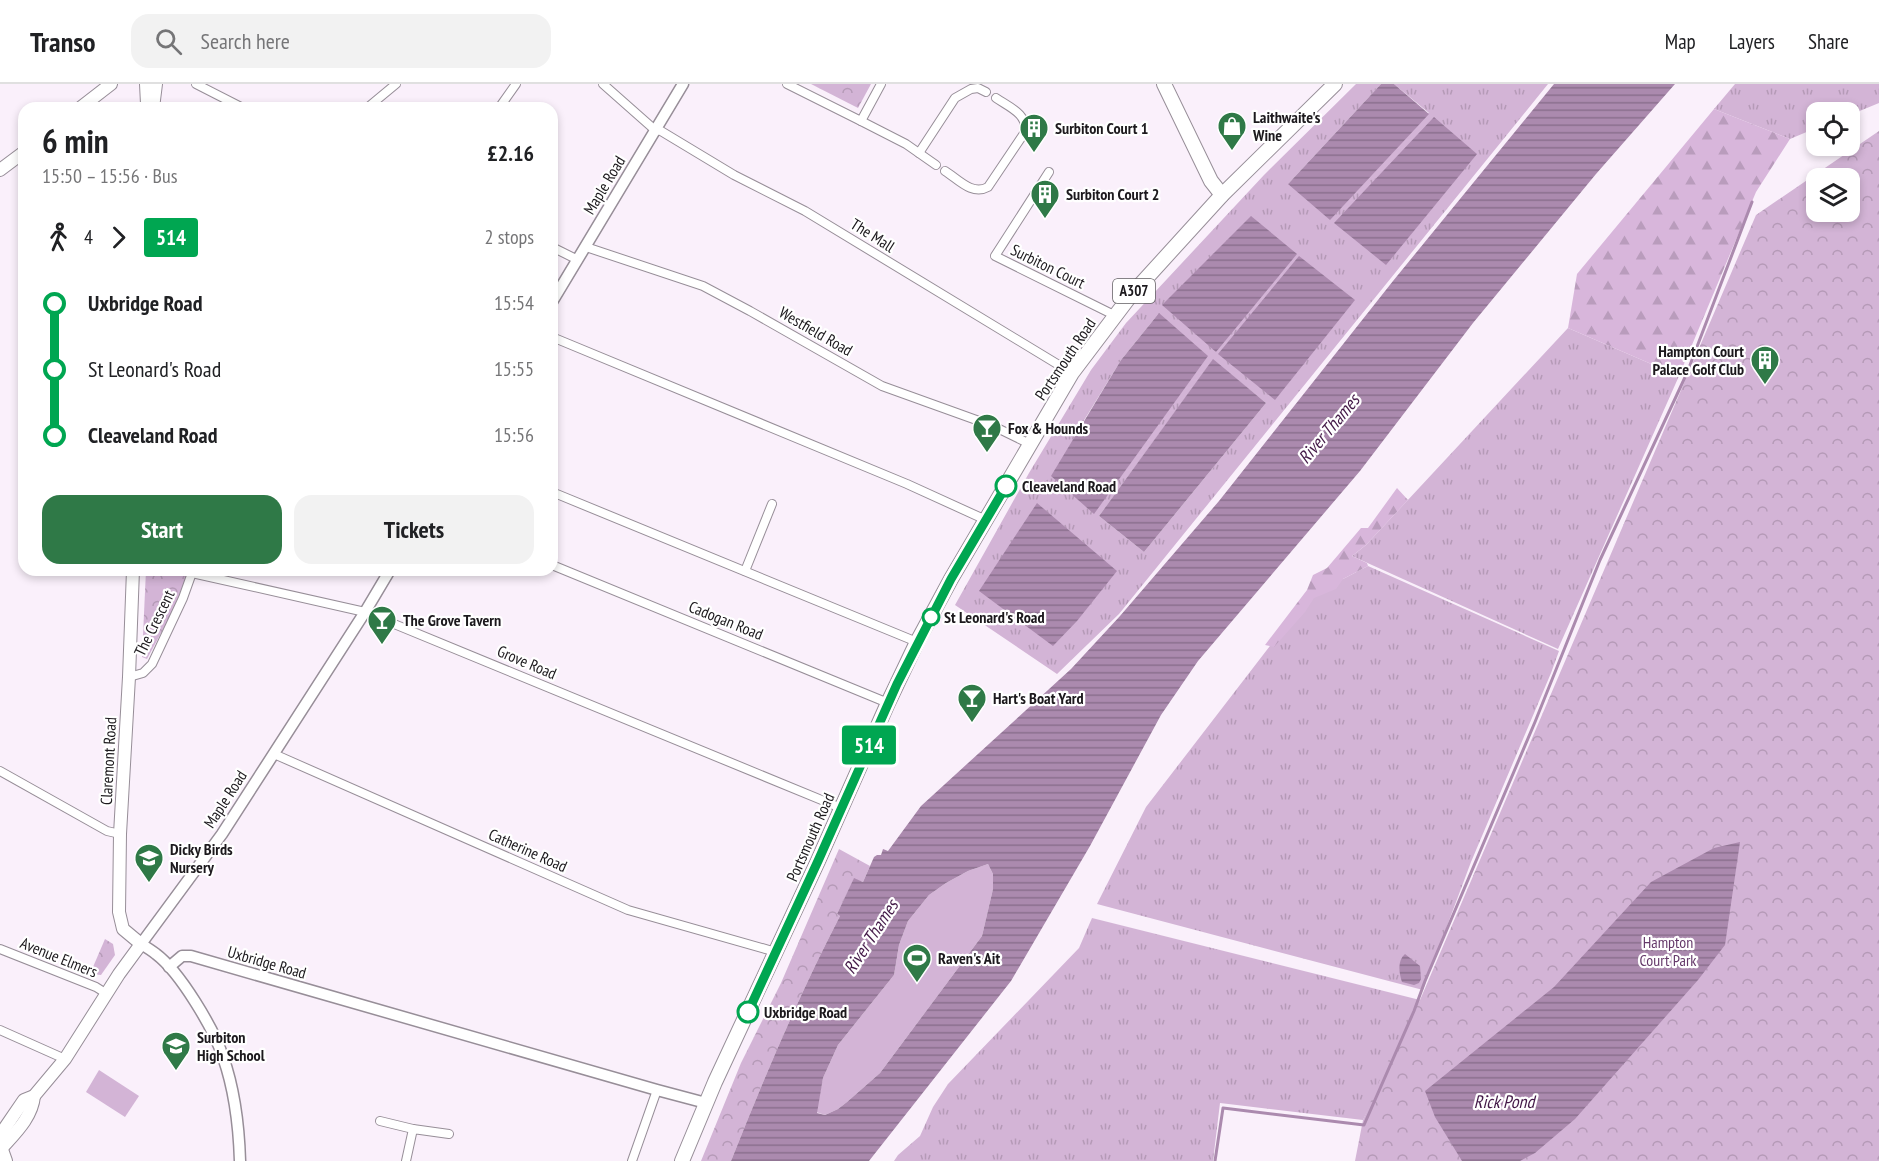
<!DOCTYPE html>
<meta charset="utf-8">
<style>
body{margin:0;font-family:"PT Sans Narrow",sans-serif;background:#f2f2f2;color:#202124;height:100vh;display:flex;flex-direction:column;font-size:22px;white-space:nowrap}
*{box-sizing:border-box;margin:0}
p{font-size:20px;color:#757577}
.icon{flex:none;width:33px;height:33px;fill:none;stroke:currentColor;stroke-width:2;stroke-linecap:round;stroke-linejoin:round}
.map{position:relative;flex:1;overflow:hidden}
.panel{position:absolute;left:18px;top:18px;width:540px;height:474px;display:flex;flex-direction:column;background:#fff;border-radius:18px;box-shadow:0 3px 9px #0003}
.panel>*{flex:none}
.badge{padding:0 12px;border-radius:4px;font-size:21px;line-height:39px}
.buttons{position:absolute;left:1806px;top:18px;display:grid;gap:12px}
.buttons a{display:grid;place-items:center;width:54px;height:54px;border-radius:12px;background:#fff;box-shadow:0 3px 9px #0003;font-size:30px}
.map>.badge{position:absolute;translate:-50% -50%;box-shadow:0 0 0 3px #fff}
.legs{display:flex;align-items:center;gap:9px;height:66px;padding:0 24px;font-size:20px}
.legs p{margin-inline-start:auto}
.overview{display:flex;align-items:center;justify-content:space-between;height:102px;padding:0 24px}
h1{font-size:33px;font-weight:600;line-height:45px}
.button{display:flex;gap:12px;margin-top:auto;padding:12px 24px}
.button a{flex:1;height:69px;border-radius:18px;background:#2f7947;color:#fff;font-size:24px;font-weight:600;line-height:69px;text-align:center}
.button a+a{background:#f2f2f2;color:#202124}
ul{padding:0 24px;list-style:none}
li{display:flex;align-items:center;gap:21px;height:66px;font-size:22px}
li i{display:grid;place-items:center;width:9px;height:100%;margin:0 8px;background:currentColor}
li i::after{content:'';width:15px;height:15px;margin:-8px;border:4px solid;border-radius:50%;background:#fff}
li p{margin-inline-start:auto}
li:first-child i{background:linear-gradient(#0000 50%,currentColor 0)}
li:last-child i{background:linear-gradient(currentColor 50%,#0000 0)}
header{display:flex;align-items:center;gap:36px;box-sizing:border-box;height:84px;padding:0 30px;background:#fff;border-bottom:2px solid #e0e0e0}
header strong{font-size:28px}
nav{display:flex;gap:33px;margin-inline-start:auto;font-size:21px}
.search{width:420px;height:54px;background:#f2f2f2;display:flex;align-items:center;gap:15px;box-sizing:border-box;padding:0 21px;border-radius:18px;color:#757577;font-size:22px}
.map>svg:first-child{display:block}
</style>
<header>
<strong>Transo</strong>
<div class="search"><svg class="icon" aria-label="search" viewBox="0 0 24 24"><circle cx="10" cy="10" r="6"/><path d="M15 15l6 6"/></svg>Search here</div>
<nav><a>Map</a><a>Layers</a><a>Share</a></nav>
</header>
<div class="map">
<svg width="1879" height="1077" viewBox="0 0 1879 1077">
<defs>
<pattern id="grass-tufts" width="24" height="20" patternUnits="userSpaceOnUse" patternTransform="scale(1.5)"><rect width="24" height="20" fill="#d3b4d6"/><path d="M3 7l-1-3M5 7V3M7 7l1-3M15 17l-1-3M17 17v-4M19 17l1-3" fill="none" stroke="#b59ab7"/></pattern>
<pattern id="forest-firs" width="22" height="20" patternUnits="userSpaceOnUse" patternTransform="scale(1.5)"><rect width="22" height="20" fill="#d8b6db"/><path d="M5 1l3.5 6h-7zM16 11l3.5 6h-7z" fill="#b99cbc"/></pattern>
<pattern id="park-crowns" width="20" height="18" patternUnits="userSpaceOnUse" patternTransform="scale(1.5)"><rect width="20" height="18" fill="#d3b4d6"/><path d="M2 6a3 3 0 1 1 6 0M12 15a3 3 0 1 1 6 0" fill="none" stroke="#b59ab7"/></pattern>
<pattern id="water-rules" width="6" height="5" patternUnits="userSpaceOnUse" patternTransform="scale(1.5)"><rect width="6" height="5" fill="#ab8aae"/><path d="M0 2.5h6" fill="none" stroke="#8a708d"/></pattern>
</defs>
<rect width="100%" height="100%" fill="#faf0fb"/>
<g fill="url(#grass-tufts)" fill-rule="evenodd">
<path d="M1356 0H1381L1288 100 1429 29 1394 0H1548L1119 530 1057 590 955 521 1029 389 1076 311 1091 286 1126 239 1264 91ZM1159 229 1075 351 1121 276ZM1213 276 1266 319 1144 468 1099 432Z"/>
<path d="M1735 0H1879V19L1850 31V28H1816V44L1790 55 1714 25Z"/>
<path d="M1568 244 1679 292 1558 565 1352 472 1366 461Z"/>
<path d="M1368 482 1559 567 1551 589 1471 778 1423 906 1097 820 1146 723 1320 497 1343 495Z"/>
<path d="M1092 834 1420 916 1363 1036 1220 1019 1213 1077H894L898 1071 920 1052 933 1023 948 1000 1079 864Z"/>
</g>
<g fill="url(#forest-firs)">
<path d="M1714 25 1790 55 1756 108 1679 292 1568 244 1577 190Z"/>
<path d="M1397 404 1408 416 1366 461 1352 472 1367 479 1368 482 1343 495 1336 505 1314 514 1305 528 1274 563 1265 561 1307 506 1313 491 1327 484 1361 444H1368Z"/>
</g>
<g fill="url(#park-crowns)" fill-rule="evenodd">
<path d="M811 0H871L858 24Z"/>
<path d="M1879 47V1077H1355L1363 1036 1386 981 1420 916 1756 131ZM1816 94H1850V128H1816Z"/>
<path d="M146 486H190L180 514 147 575 142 573Z"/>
<path d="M839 765 870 782 863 798 854 795 837 830 840 832C799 911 764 994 731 1077H701L741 979 781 899Z"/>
<path d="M105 855 113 860 115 871 101 891 90 890Z"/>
</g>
<g fill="#d3b4d6">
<path d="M988 780 993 790V805L982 852 880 989 847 1018 838 1025 825 1031 816 1028 823 994 838 961 894 891 899 861 908 837 929 811 946 799 968 787Z"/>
<path d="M99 986 139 1012 125 1033 86 1008Z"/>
</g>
<g fill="url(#water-rules)" fill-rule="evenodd">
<path d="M1381 0H1394L1429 30 1330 136 1288 100Z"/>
<path d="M1554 0H1675L1596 90 1473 239 1360 387 1198 577 1161 631 1090 762 1011 897 869 1077H731C764 994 799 911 840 832L837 830 854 794 863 798 874 773 877 771H881L883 765 888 767 921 722 1071 585 1120 532 1219 417 1393 197ZM988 780 993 790V805L982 852 880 989 847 1018 838 1025 825 1031 817 1029 823 994 838 961 894 891 899 861 908 837 929 811 946 799 968 787Z"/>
<path d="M1434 33 1477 70 1386 181 1334 139Z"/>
<path d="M1251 132 1297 170 1216 268 1162 221Z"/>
<path d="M1299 172 1355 216 1275 316 1218 270Z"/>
<path d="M1159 229 1208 272 1094 430 1051 392 1121 276Z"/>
<path d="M1213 275 1266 319 1144 468 1099 432Z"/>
<path d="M1037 419 1117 487 1077 537 1053 562 979 507Z"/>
<path d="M1740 758 1725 861 1698 896 1575 1035 1535 1069 1520 1077H1462L1435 1033 1425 1007 1554 903 1651 798 1714 764Z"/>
<path d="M1405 870 1420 882 1421 895 1419 899 1414 901 1402 898C1399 889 1397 877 1405 870Z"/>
</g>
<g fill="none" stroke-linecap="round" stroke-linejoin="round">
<path stroke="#ab8aae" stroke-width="3" d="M1215 1077 1223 1024 1364 1041 1414 927 1425 897 1535 638 1600 476 1687 289 1752 118"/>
<g stroke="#978e98" stroke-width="10">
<g id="minor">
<path d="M196 0 243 24"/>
<path d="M603 0 655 46 661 47 734 91 805 127 1072 289"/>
<path d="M787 0 861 37 881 0"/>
<path d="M367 24 396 0"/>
<path d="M499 24 516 0"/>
<path d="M861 37 906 60 936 81"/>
<path d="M919 69 955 14 971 5 978 4 986 8"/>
<path d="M945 87C958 95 972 112 988 103L1025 48C1028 30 1009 23 996 14"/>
<path d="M1049 88 995 172 1114 231"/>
<path d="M552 163 578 176"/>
<path d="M586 163 703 202 750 227 882 302 993 342 1030 360"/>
<path d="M552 253 907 400 986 436"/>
<path d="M552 408 917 558"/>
<path d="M552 481 888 619"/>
<path d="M745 487 772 420"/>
<path d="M192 489 365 528 841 724"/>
<path d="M129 593 143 589 152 580 183 514 193 486"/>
<path d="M274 670 628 826 776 868"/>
<path d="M0 687 107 747 120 750"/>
<path d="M0 865 96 903 107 910"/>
<path d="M0 946 65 975"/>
<path d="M380 1037 413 1045"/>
<path d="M406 1077 413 1045 449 1050"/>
<path d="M632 1077 657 1006"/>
</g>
</g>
<g stroke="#978e98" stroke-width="13">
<g id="tertiary">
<path d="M552 218 683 0"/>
<path d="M169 883 182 872H191L657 1006 706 1019"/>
<path d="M240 1077C239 1044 234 1004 223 973 214 945 180 888 156 870 151 866 146 863 141 860L222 750 365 528 390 486"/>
</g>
</g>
<g stroke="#978e98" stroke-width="14">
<g id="secondary">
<path d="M146 0 147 20"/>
<path d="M80 24 111 0"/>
<path d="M153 24 156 0"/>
<path d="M0 86 24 68"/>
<path d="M0 1051 24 1016 34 1012 65 975 119 890 141 860 123 845 119 828 120 750 129 593 133 486"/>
<path d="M0 1066C14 1050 32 1034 34 1012"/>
</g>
</g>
<g stroke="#978e98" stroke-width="16">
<g id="primary">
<path d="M1164 0 1211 97 1222 111"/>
<path d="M0 1063 5 1077"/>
<path d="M682 1077 715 998 818 777 888 619 917 558 951 495 1072 289 1131 211 1222 111 1335 0"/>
</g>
</g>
<use href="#minor" stroke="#fff" stroke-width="8"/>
<use href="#tertiary" stroke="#fff" stroke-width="10"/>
<use href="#secondary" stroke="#fff" stroke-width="12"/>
<use href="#primary" stroke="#fff" stroke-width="14"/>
</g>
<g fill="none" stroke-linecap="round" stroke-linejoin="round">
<g stroke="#fff" stroke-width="14">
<path id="line-1" d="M748 928 818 777 897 600 951 495 1006 402"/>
</g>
<use href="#line-1" stroke="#00a651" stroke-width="9"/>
</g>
<defs>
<g id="shop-pin" transform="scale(1.5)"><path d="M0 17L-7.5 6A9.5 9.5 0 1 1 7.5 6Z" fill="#2f7947" stroke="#fff"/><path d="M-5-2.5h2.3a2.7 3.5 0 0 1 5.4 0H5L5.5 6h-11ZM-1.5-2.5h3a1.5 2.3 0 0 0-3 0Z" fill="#fff"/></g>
<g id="building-pin" transform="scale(1.5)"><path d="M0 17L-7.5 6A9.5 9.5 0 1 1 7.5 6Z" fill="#2f7947" stroke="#fff"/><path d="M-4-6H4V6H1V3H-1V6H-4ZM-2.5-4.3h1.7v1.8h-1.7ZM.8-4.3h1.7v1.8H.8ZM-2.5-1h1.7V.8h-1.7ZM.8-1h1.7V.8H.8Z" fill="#fff"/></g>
<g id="bar-pin" transform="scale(1.5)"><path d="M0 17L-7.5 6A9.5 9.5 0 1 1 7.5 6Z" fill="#2f7947" stroke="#fff"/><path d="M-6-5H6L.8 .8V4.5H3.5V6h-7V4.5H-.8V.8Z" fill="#fff"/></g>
<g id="school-pin" transform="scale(1.5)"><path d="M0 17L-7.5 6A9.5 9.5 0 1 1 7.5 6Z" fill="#2f7947" stroke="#fff"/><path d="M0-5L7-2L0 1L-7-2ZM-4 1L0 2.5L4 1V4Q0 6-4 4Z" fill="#fff"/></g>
<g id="stadium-pin" transform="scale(1.5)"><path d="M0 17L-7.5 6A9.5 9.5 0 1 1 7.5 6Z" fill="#2f7947" stroke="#fff"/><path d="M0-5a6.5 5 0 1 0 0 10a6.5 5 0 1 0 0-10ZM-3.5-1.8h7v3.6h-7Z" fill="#fff"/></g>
</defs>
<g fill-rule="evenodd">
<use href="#shop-pin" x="1232" y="42"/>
<use href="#building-pin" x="1034" y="44"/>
<use href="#building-pin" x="1045" y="110"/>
<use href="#building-pin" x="1765" y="276"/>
<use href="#bar-pin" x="987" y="344"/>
<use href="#bar-pin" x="382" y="536"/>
<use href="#bar-pin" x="972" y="614"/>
<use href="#school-pin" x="149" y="774"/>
<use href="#stadium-pin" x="917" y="874"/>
<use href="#school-pin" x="176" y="962"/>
</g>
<g fill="#fff" stroke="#00a651" stroke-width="3">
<circle cx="1006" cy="402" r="10"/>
<circle cx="931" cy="533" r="8"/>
<circle cx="748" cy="928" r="10"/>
</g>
<g text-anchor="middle" stroke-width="4.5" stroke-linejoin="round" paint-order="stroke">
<rect fill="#fff" stroke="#605e61" stroke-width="1.5" x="1113" y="195" width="42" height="24" rx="4.5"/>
<g font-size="15" font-weight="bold" fill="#1c191d">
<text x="1134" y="212">A307</text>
</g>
<g font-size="16" font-weight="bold" fill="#1c191d" stroke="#fff" text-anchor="start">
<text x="1253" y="39">Laithwaite's<tspan x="1253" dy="18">Wine</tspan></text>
<text x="1055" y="50">Surbiton Court 1</text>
<text x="1066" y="116">Surbiton Court 2</text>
<text x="1744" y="273" text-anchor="end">Hampton Court<tspan x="1744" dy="18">Palace Golf Club</tspan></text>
<text x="1008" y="350">Fox &amp; Hounds</text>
<text x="403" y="542">The Grove Tavern</text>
<text x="993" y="620">Hart's Boat Yard</text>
<text x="170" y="771">Dicky Birds<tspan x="170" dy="18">Nursery</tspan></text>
<text x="938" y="880">Raven's Ait</text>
<text x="197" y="959">Surbiton<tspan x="197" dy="18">High School</tspan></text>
</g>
<g font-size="16" fill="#1c191d" stroke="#fff">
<text transform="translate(604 101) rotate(-59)" y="6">Maple Road</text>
<text transform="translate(873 151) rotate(32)" y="6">The Mall</text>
<text transform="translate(1048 182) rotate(26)" y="6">Surbiton Court</text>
<text transform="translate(816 247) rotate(30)" y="6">Westfield Road</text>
<text transform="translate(1065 275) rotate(-56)" y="6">Portsmouth Road</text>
<text transform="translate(726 536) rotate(22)" y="6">Cadogan Road</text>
<text transform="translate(154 539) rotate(-64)" y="6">The Crescent</text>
<text transform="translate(527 578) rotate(23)" y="6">Grove Road</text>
<text transform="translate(108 677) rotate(-87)" y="6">Claremont Road</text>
<text transform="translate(225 715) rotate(-57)" y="6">Maple Road</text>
<text transform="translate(810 753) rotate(-66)" y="6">Portsmouth Road</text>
<text transform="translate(528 766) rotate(24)" y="6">Catherine Road</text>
<text transform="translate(59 873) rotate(22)" y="6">Avenue Elmers</text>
<text transform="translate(267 878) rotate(16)" y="6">Uxbridge Road</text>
</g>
<g font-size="16" font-weight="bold" fill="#1c191d" stroke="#fff" text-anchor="start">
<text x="1022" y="408">Cleaveland Road</text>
<text x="944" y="539">St Leonard's Road</text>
<text x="764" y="934">Uxbridge Road</text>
</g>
<g font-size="16" fill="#65396a" stroke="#fff">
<text x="1668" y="864">Hampton<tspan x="1668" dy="18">Court Park</tspan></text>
</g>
<g font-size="18" font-style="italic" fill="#441a48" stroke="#fff">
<text transform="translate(1329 345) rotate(-50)" y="6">River Thames</text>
<text transform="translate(871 853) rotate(-57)" y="6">River Thames</text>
<text x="1504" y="1024">Rick Pond</text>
</g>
</g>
</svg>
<div class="buttons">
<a><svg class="icon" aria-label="locate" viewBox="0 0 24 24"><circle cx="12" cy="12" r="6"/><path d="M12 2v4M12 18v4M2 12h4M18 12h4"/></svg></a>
<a><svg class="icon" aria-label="layers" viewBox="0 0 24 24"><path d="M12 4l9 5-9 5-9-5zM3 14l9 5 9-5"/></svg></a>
</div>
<b class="badge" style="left:869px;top:661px;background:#00a651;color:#fff">514</b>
<section class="panel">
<div class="overview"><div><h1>6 min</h1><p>15:50 – 15:56 · Bus</p></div><b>£2.16</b></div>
<div class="legs"><svg class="icon" aria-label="walk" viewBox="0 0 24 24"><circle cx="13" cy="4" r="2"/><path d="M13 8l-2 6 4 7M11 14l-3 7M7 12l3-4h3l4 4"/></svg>4<svg class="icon" aria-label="forward" viewBox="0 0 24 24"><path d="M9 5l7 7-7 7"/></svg><b class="badge" style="background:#00a651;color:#fff">514</b><p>2 stops</p></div>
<ul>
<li><i style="color:#00a651"></i><b>Uxbridge Road</b><p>15:54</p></li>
<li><i style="color:#00a651"></i><span>St Leonard's Road</span><p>15:55</p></li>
<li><i style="color:#00a651"></i><b>Cleaveland Road</b><p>15:56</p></li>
</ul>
<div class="button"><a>Start</a><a>Tickets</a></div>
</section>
</div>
